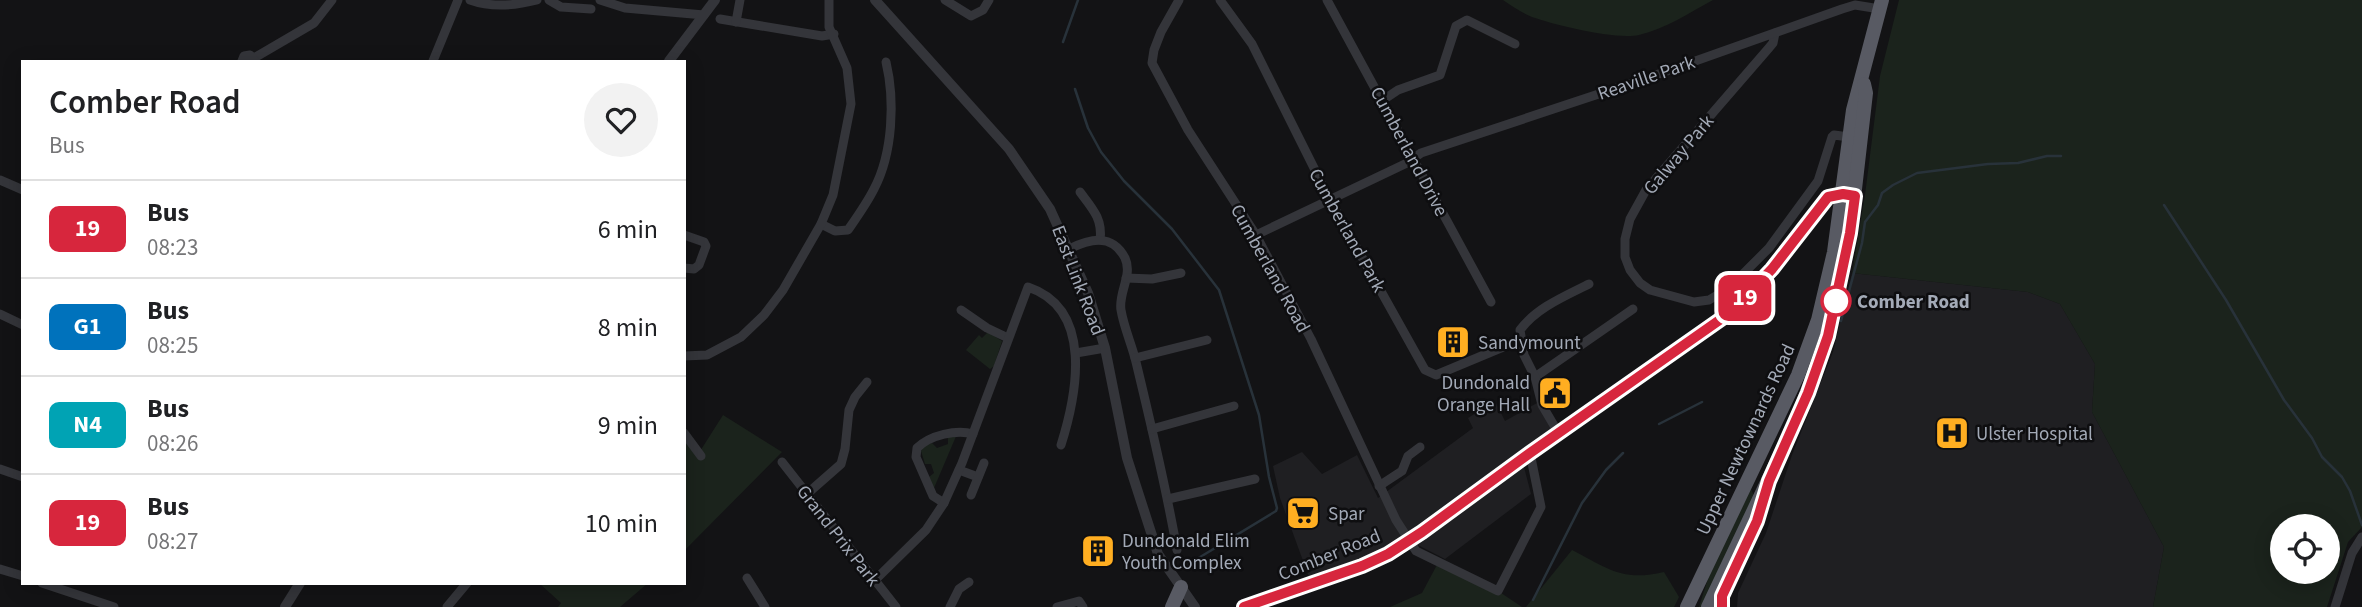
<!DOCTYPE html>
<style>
body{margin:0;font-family:"Source Sans 3",sans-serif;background:#f2f2f2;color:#202124;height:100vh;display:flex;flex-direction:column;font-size:26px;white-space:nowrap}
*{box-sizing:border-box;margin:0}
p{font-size:23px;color:#757577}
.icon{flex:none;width:38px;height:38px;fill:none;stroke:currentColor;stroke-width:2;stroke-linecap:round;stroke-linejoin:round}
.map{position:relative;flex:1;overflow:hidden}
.sheet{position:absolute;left:21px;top:60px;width:665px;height:525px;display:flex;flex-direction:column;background:#fff;border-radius:0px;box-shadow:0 4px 18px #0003}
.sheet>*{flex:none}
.badge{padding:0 14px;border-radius:10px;font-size:24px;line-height:46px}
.buttons{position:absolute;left:2270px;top:514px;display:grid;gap:14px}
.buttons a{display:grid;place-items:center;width:70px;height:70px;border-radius:50%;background:#fff;box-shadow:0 4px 18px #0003;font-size:35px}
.map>.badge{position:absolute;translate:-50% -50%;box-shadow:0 0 0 4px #fff}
.round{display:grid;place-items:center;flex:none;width:74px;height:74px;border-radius:37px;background:#f2f2f2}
.overview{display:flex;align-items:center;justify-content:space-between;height:119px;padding:0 28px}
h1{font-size:33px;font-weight:600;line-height:52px}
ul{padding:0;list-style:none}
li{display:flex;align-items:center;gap:21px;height:98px;padding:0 28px;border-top:2px solid #e0e0e0}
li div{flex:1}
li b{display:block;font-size:26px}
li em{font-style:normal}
li .badge{min-width:77px;font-weight:700;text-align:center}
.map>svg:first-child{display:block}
</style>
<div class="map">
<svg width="2362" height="607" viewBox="0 0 2362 607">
<rect width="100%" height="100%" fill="#131315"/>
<g fill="#1f1f22">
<path d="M1852 273 2028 292 2060 304 2095 364 2092 412 2164 547 2153 607H1737L1738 593 1766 533 1792 455 1833 352Z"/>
<path d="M1495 401 1505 421 1537 403 1554 433 1391 547 1309 577 1280 498 1273 466 1302 452 1322 474 1357 455 1378 498 1473 428 1468 418Z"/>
<path d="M1524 467 1531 494 1445 559 1416 544Z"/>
</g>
<g fill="#1b231c" fill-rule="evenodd">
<path d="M1503 0H1713C1689 13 1665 29 1639 35 1615 40 1555 25 1532 17 1522 13 1512 6 1503 0Z"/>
<path d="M1899 0H2362V527L2348 542 2327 607H2153L2164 547 2092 412 2095 364 2060 304 2028 292 1852 273 1865 195 1880 76ZM2282 527H2328V572H2282Z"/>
<path d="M988 332 1002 341 994 366 990 369 966 350 979 335 982 338Z"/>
<path d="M723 415 782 452 684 551V437L697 456Z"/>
<path d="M957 434 934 488 929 477 934 473 931 464H925L921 451 925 445 932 443 937 448 948 444V437Z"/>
<path d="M1751 489 1754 496 1703 607H1699L1710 572Z"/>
<path d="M1572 550C1607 568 1622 582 1664 572L1679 597 1674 607H1526Z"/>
<path d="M1438 563 1498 591 1522 607H1390L1422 593Z"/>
<path d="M539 583H648L620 607H558L561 603Z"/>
</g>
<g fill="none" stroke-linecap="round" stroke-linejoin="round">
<g stroke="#28323a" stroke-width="2.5">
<path d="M1063 42 1078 0"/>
<path d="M1075 89 1088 128 1101 152 1124 181 1172 229 1219 290 1259 415 1269 477 1277 508 1276 511 1187 565"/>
<path d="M2164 205 2226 300 2284 400 2312 438 2322 457 2342 477 2350 491 2362 525"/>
<path d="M1841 321 1862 243 1865 222 1878 205 1882 193 1893 185 1917 173 1988 164 2018 163 2047 156H2061"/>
<path d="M1659 424 1702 402"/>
<path d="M1533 600 1582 503 1606 470 1623 453"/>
</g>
<g stroke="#34353a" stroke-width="9">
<path d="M470 0C492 8 514 6 537 0"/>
<path d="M549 0 561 7 591 9"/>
<path d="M600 0 625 8 704 15"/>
<path d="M945 0 971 16 983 10 989 0"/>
<path d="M1179 0 1161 32 1154 50 1152 63 1188 130 1256 235 1311 339 1396 520 1416 551 1498 591 1541 507 1530 453"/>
<path d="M1220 0 1252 44 1330 200 1425 370 1436 375 1520 340"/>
<path d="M1327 0 1491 302"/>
<path d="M720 19 822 36 834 34"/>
<path d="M736 22 740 0"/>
<path d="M1775 33 1773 43 1768 49 1646 190 1630 219 1625 239V257L1630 270 1640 283 1650 290 1694 302 1709 300 1729 288 1769 248 1818 181 1832 137 1834 135 1849 137"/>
<path d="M254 58 314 23 332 0"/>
<path d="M242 61 244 56 250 55 255 61"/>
<path d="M433 61 458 0"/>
<path d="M1383 100 1398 90 1440 75 1456 26 1467 20 1515 44"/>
<path d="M0 180 23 190"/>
<path d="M1080 192C1092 208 1103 219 1100 240"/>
<path d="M821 224 835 231 848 230C857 217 867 203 874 189 893 153 895 100 886 62"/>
<path d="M684 235 704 242 706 246 699 265 694 269 684 268"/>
<path d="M1256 235 1407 163 1421 153 1653 76 1842 9 1855 5 1880 9"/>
<path d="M1069 249C1090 239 1112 233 1125 258 1133 275 1118 293 1121 310 1124 328 1132 345 1136 362 1151 424 1166 487 1177 550"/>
<path d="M1126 278 1152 279 1181 273"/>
<path d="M961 310 987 328 1008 338"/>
<path d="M0 314 23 325"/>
<path d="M1076 353 1105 348"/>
<path d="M684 356 707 355 741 337 764 315 783 290 821 224 833 195 851 104 847 68 829 27V0"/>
<path d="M1135 358 1207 340"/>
<path d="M1535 377 1633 309"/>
<path d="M1152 429 1234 406"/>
<path d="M684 433 701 456"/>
<path d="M1559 434 1542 405 1535 377 1524 355 1520 330C1536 308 1565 296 1589 284"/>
<path d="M782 462 896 607"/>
<path d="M0 469 23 477"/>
<path d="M959 470 978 477"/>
<path d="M1379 486 1402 471 1408 456 1420 447"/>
<path d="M808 493 841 464 845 449 849 410 855 397 867 382"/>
<path d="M971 495 984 463"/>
<path d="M1168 499 1255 479"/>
<path d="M944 503 933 496 916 457 917 448C930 435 957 429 973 434"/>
<path d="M0 569 23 576"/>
<path d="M747 578 765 607"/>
<path d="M874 581 926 530 944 503 962 463 1028 287C1094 309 1077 394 1061 445"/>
<path d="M42 583 114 607"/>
<path d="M447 607 467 583"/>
<path d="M950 607 959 589 969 582"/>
<path d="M1057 607 1079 601 1083 607"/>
<path d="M2335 607 2352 553 2362 537"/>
</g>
<g stroke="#34353a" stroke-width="10">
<path d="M875 0 1009 149 1050 209 1088 293 1105 348 1127 458 1158 554 1195 607"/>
<path d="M669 61 715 0"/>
<path d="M285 607 300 583"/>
</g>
<g stroke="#585a63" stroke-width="14">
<path d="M1172 607 1181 587"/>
<path d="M1244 607 1362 566 1388 554 1422 532 1530 453 1731 312 1772 269 1828 197 1843 194 1855 196"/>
<path d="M1687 607 1798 375 1818 320 1834 252 1853 110 1882 0"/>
<path d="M1708 607 1796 421 1828 336 1851 224 1866 93 1864 84"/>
</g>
</g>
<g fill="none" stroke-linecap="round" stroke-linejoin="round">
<g stroke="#fff" stroke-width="16">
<path id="line" d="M1244 607 1362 566 1388 554 1422 532 1530 453 1731 312 1772 269 1828 197 1843 194 1855 196 1850 233 1828 336 1808 393 1769 481 1757 521 1722 596V607"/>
</g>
<use href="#line" stroke="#d7263d" stroke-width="10"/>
</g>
<defs>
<g id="building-square" transform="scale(1.75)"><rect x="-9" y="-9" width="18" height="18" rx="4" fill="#ffae21" stroke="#0e0e10"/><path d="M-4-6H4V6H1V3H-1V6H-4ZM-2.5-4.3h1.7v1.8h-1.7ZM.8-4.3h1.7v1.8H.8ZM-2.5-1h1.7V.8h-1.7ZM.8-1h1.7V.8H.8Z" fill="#111"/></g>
<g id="civic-square" transform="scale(1.75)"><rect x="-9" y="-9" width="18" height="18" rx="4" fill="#ffae21" stroke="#0e0e10"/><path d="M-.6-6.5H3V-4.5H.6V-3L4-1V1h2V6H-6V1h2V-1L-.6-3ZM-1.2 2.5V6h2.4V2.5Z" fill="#111"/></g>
<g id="hospital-square" transform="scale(1.75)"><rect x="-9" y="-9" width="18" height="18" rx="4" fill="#ffae21" stroke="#0e0e10"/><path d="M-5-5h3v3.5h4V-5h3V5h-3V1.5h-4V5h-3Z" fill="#111"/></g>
<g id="supermarket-square" transform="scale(1.75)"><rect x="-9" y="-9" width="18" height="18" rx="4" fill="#ffae21" stroke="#0e0e10"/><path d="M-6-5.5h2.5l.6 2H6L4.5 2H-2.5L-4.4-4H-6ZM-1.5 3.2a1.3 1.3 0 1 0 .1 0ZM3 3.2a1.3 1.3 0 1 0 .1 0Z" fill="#111"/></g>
</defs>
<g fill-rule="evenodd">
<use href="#building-square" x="1453" y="342"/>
<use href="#civic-square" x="1555" y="393"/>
<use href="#hospital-square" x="1952" y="433"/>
<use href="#supermarket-square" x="1303" y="513"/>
<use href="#building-square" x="1098" y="551"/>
</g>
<circle fill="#fff" stroke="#d7263d" stroke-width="3.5" cx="1836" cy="301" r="14"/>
<g text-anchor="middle" stroke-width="5" stroke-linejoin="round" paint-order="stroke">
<g font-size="19" fill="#a3aab7" stroke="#0e0e10">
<text transform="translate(1646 77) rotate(-19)" y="7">Reaville Park</text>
<text transform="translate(1410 151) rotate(62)" y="7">Cumberland Drive</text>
<text transform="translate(1678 154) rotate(-50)" y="7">Galway Park</text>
<text transform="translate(1348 230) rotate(61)" y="7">Cumberland Park</text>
<text transform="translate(1271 268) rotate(61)" y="7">Cumberland Road</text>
<text transform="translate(1079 280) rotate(69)" y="7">East Link Road</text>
<text transform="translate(1745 439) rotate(-65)" y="7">Upper Newtownards Road</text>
<text transform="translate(839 535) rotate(52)" y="7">Grand Prix Park</text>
<text transform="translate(1329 554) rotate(-22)" y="7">Comber Road</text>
</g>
<g font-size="19" font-weight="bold" fill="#a3aab7" stroke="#0e0e10" text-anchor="start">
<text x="1857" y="308">Comber Road</text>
</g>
<g font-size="19" fill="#a3aab7" stroke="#0e0e10" text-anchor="start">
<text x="1478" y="349">Sandymount</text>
<text x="1530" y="389" text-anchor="end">Dundonald<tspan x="1530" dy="22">Orange Hall</tspan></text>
<text x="1976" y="440">Ulster Hospital</text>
<text x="1328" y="520">Spar</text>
<text x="1122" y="547">Dundonald Elim<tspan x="1122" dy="22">Youth Complex</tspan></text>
</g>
</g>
</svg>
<div class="buttons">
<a><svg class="icon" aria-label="locate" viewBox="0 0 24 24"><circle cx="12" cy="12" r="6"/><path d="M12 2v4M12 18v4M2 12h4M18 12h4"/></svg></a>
</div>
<b class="badge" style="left:1745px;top:298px;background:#d7263d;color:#fff">19</b>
<section class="sheet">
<div class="overview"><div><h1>Comber Road</h1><p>Bus</p></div><a class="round"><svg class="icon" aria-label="heart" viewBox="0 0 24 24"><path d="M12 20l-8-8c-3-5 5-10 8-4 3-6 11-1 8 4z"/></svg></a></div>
<ul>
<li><span class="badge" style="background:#d7263d;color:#fff">19</span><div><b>Bus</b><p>08:23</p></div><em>6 min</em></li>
<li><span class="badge" style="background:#0072bc;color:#fff">G1</span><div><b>Bus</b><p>08:25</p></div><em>8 min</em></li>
<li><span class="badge" style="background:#00a3b4;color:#fff">N4</span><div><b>Bus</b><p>08:26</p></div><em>9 min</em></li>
<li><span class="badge" style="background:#d7263d;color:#fff">19</span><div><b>Bus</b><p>08:27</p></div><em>10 min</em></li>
</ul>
</section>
</div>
